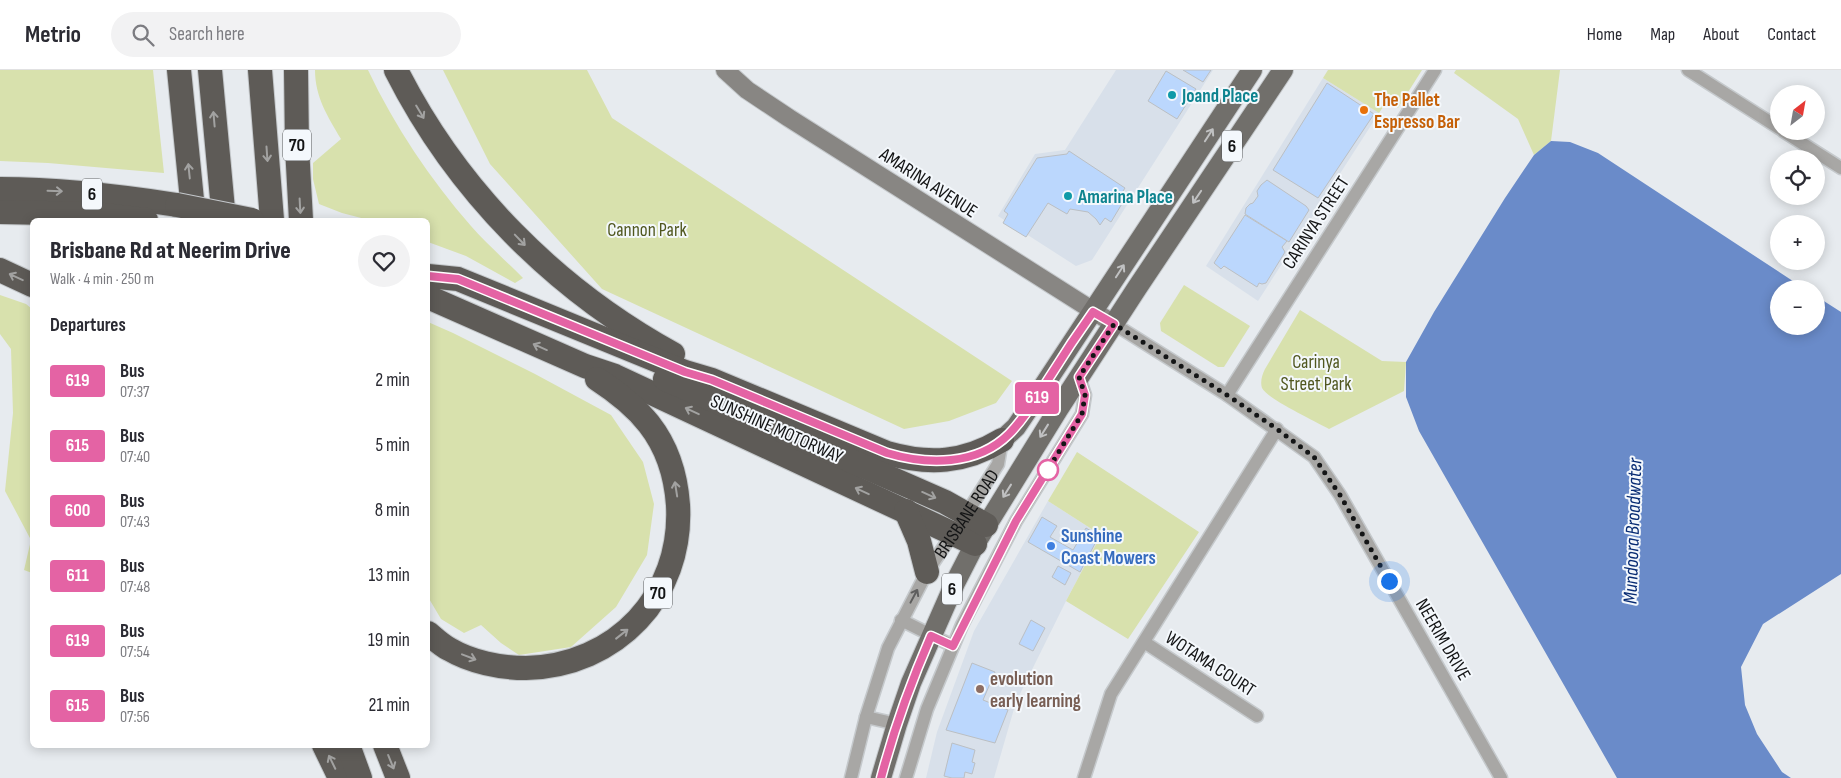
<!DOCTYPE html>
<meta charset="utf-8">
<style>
body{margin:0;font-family:"Sofia Sans Condensed",sans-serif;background:#f2f2f3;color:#2b2b33;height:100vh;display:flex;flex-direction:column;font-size:19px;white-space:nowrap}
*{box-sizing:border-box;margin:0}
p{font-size:16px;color:#7c7c81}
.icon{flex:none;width:28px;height:28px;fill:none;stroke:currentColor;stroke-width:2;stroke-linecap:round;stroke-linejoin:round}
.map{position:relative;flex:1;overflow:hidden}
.side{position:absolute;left:30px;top:148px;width:400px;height:530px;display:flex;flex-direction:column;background:#fff;border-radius:8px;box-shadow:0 2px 12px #0003}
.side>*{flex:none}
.badge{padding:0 10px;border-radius:4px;font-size:18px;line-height:32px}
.needle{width:32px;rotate:31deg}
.controls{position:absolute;left:1770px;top:15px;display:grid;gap:10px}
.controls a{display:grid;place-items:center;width:55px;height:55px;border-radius:50%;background:#fff;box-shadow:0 2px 12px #0003;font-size:25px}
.you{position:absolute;width:25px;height:25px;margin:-12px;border:4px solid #fff;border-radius:50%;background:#1a73e8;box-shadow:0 0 0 8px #1a73e833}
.map>.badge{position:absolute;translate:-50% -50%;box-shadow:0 0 0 2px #fff}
h2{padding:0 20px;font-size:19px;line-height:45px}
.round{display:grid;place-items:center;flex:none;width:52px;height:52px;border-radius:26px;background:#f2f2f3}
.summary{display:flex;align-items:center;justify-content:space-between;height:85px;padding:0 20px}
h1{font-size:24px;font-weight:800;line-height:38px}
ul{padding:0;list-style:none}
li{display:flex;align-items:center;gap:15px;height:65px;padding:0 20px}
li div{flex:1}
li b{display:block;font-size:19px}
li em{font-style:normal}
li .badge{min-width:55px;font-weight:700;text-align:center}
header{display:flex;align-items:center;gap:30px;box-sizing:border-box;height:70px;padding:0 25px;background:#fff;border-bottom:1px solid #e1e1e2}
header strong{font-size:24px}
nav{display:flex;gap:28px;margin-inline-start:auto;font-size:18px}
.search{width:350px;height:45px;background:#f2f2f3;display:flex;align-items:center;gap:12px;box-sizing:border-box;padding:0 18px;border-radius:28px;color:#7c7c81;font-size:19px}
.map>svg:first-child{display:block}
</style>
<header>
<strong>Metrio</strong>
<div class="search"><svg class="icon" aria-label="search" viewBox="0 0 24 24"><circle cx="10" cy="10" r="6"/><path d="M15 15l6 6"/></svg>Search here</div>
<nav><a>Home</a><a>Map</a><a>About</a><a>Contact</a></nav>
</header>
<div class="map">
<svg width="1841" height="708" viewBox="0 0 1841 708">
<rect width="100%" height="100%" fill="#e7ebef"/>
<g fill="#d8e0ea">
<path d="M1116 0H1213L1092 190 1076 196 998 146 1035 84 1065 80Z"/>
<path d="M1323 8 1379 43 1258 231 1206 196Z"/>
<path d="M1048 431 1101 465 1066 531 1016 632 994 708H926L937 662 974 561Z"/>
</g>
<g fill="#d8e1ad">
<path d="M0 0H153L164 103 48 93 0 91Z"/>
<path d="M315 0H368C395 57 430 109 471 156 487 174 506 191 523 208L515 213 466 186 428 172V150H369L342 143 319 134 313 109V93L341 69C328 47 315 27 315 0Z"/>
<path d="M443 0H587L612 48 1012 311 996 333 949 351 904 359 602 219 490 94Z"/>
<path d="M1328 0H1422L1398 38 1387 31 1379 43 1323 8Z"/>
<path d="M1456 0H1560L1551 71 1534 85 1518 49 1454 3Z"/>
<path d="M1184 215 1250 256 1224 297H1218L1161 261 1160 253Z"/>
<path d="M0 225 26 234 32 239V503L24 500 31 470 5 421 13 343 11 279 0 264Z"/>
<path d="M1300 240 1382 291 1406 292 1404 321 1329 359C1317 352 1267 329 1262 318 1260 312 1262 305 1265 299Z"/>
<path d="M428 252 453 263 535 304 611 345 643 392 654 434 647 485 616 537 571 577 519 585 501 573 481 555 464 563 441 549 428 527Z"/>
<path d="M1077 382 1199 462 1128 569 1066 531 1101 465 1048 431Z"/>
</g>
<path fill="#6a8bc9" d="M1551 71 1570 72 1598 83 1805 219H1779V256H1816V226L1841 242V504L1763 554 1741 597 1745 635 1757 664 1782 702 1791 708H1617L1419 361 1406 327V292L1434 242 1505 128 1534 85Z"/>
<g fill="#bbd7fd" stroke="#bbbfc3">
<path d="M1183 0H1211L1203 12Z"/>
<path d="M1166 1 1196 19 1177 49 1148 31Z"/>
<path d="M1327 13 1374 44 1318 128 1273 100Z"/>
<path d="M1069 81 1125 118 1121 124 1126 127 1111 152 1105 148 1100 155 1096 149 1088 142 1070 139 1067 144 1048 133 1026 167 1003 153 1008 144 1004 141 1037 88 1067 84Z"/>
<path d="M1267 110 1306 136 1309 140 1289 172 1245 144 1246 138 1250 134 1253 133 1258 126 1257 121 1261 115Z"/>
<path d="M1245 145 1287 171 1282 177 1285 182 1266 213 1262 214 1259 213 1257 217 1224 196 1221 199 1214 193Z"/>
<path d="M1042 447 1057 456 1050 467 1073 480 1086 458 1099 466 1080 502 1028 472Z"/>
<path d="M1058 496 1071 503 1065 515 1052 507Z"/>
<path d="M1031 550 1045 558 1033 581 1019 574Z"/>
<path d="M972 593 995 602 983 630 1008 640 995 673 946 660Z"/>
<path d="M952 673 975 680 972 692 975 693 972 704 965 702 964 708H952L944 706Z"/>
</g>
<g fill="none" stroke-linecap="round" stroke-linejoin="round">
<g stroke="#c5c9cc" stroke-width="15">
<g id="street">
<path d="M1688 0 1779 58"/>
<path d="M1783 61 1841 98"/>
<path d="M1114 254 1227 325 1314 387 1340 425 1501 708"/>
<path d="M1227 325 1435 0"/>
<path d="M901 550 953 576"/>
<path d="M1144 572 1257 646"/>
<path d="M866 647 897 654"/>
<path id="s1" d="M851 708 866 647 888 578 927 502 972 435 998 394 1002 370"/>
<path d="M906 708 927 639 962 555 1016 451 1082 344 1085 325 1079 307"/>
<path d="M1084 708 1111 624 1277 359"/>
</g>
</g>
<g stroke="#c5c9cc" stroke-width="20">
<path id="secondary" d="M725 0 747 20 789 48 1114 254"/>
</g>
<g stroke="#c5c9cc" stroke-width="22">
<g id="primary">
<path d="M1002 370 1016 357 1035 329 1252 0"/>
<path d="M881 708 897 654 911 613 955 513 975 474 1059 338 1137 218 1283 0"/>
</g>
</g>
<g stroke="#c5c9cc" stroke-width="26">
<g id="highway">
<path d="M179 0 194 150"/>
<path d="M210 0 224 150"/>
<path d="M260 0 272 150"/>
<path d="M296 0 297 77 301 150"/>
<path d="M396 0C457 121 555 219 673 284"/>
<path d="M0 119C60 119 119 126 177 135"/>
<path d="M0 142 95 144 146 150"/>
<path d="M0 200 32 215"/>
<path d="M428 206 458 209 685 302 712 310 887 383C929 395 964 393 1002 370"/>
<path d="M428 227 585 296 615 306 975 474"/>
<path d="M665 309 945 432 986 455"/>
<path d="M906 441 919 471 927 502"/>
<path d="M428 563C434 568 441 575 449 579 471 592 500 598 526 598 616 596 683 526 678 435 676 406 667 377 649 354 634 335 617 322 597 309"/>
<path d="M324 675 340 708"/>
<path d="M348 675 360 708"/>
<path d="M385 675 398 708"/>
</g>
</g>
<use href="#street" stroke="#a8a7a5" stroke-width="12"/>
<use href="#secondary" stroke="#888683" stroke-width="18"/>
<use href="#primary" stroke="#716f6b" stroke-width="20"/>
<use href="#highway" stroke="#5e5b57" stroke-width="24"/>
<g stroke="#c5c9cc" stroke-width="26" stroke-linecap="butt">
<path id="highway-bridge" d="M177 135 252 150"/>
</g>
<use href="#highway-bridge" stroke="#5e5b57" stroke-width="24"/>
</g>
<defs><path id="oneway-shaft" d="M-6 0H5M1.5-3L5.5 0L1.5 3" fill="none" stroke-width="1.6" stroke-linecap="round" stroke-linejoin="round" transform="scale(1.25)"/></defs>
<g stroke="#a2a2a1">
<use href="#oneway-shaft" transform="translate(420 42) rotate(59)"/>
<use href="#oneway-shaft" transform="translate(214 49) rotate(-95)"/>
<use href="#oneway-shaft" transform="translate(267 84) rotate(86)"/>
<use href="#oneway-shaft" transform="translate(189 101) rotate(-96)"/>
<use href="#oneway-shaft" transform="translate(55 121) rotate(2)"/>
<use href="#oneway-shaft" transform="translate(300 136) rotate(87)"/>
<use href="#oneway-shaft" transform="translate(520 170) rotate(46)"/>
<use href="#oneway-shaft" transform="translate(16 207) rotate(-155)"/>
<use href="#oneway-shaft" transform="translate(540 277) rotate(-156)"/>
<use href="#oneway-shaft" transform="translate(692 341) rotate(-155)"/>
<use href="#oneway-shaft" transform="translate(676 419) rotate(-99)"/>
<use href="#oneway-shaft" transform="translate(862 421) rotate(-155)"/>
<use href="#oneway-shaft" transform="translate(929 425) rotate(24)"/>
<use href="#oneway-shaft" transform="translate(622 564) rotate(-38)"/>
<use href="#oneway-shaft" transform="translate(469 587) rotate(21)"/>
<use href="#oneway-shaft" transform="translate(332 692) rotate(-116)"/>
<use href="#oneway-shaft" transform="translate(391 692) rotate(68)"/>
</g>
<g stroke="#c0c1c2">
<use href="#oneway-shaft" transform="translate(1209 65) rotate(-57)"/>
<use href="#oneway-shaft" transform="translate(1197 127) rotate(124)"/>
<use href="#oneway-shaft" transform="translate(1120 201) rotate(-57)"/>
<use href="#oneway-shaft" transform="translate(1044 361) rotate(122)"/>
<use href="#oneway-shaft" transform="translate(1007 421) rotate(122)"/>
</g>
<use stroke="#5e5e5e" href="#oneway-shaft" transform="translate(914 526) rotate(-62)"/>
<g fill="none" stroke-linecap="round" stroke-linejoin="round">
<g stroke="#fff" stroke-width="11">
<path id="line" d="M428 206 458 209 685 302 712 310 887 383C927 395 977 396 1009 364 1026 347 1038 325 1051 305 1064 284 1078 263 1093 242L1114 254 1079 307 1085 325 1082 344 1016 451 953 576 931 566C911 612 894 659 881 708"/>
</g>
<use href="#line" stroke="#e463a4" stroke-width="8"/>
<path stroke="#141516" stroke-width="5" stroke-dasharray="0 9" d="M1048 400 1044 406 1082 344 1085 325 1079 307 1114 254 1227 325 1277 359 1314 387 1340 425 1389 511"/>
</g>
<g fill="#0f9aa8" stroke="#f4f8fc" stroke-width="2">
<circle cx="1172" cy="25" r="5"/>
<circle cx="1068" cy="126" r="5"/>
</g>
<circle fill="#e8710a" stroke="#f4f8fc" stroke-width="2" cx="1364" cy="40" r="5"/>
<circle fill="#fff" stroke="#e463a4" stroke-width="2.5" cx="1048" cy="400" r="10"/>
<circle fill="#3f7fe0" stroke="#f4f8fc" stroke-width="2" cx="1051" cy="476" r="5"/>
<circle fill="#8d6e63" stroke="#f4f8fc" stroke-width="2" cx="980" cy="619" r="5"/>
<g text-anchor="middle" stroke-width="4" stroke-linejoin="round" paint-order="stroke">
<g fill="#f4f8fc" stroke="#57595b" stroke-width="1">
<rect x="283" y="59.5" width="28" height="31" rx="4"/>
<rect x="1222" y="60.5" width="20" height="31" rx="4"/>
<rect x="82" y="108.5" width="20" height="31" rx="4"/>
<rect x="942" y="503.5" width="20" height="31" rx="4"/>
<rect x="644" y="507.5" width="28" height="31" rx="4"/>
</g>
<g font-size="18" font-weight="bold" fill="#141516">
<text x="297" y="81">70</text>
<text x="1232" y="82">6</text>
<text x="92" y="130">6</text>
<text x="952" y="525">6</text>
<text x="658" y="529">70</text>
</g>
<g font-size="19" font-weight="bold" fill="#0d838f" stroke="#f4f8fc" text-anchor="start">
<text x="1182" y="32">Joand Place</text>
<text x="1078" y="133">Amarina Place</text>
</g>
<g font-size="19" font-weight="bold" fill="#c56008" stroke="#f4f8fc" text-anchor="start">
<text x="1374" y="36">The Pallet<tspan x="1374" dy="22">Espresso Bar</tspan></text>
</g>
<g font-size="19" fill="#141516" stroke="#f4f8fc">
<text transform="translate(929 112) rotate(33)" y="7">AMARINA AVENUE</text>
<text transform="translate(1315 152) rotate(-57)" y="7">CARINYA STREET</text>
<text transform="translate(777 358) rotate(24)" y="7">SUNSHINE MOTORWAY</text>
<text dy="7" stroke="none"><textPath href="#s1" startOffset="291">BRISBANE ROAD</textPath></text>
<text transform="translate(1444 569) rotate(60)" y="7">NEERIM DRIVE</text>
<text transform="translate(1211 593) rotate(33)" y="7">WOTAMA COURT</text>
</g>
<g font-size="19" fill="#50571f" stroke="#f4f8fc">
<text x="647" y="166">Cannon Park</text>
<text x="1316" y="298">Carinya<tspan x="1316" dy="22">Street Park</tspan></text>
</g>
<g font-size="19" font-weight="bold" fill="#366cbe" stroke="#f4f8fc" text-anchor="start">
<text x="1061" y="472">Sunshine<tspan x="1061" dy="22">Coast Mowers</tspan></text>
</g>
<g font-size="19" font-weight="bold" fill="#785e54" stroke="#f4f8fc" text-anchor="start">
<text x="990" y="615">evolution<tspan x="990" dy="22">early learning</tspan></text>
</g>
<g font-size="20" font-style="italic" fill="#072b73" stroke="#f4f8fc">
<text transform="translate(1632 461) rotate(-88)" y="7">Mundoora Broadwater</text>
</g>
</g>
</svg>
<div class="controls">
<a><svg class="needle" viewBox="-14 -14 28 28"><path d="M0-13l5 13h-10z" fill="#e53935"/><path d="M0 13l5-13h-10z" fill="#7c7c81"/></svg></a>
<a><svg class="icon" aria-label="locate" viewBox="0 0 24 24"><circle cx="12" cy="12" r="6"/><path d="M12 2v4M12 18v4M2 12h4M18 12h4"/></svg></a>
<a>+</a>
<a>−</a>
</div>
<div class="you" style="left:1389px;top:511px"></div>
<b class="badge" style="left:1037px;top:328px;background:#e463a4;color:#fff">619</b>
<section class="side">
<div class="summary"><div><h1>Brisbane Rd at Neerim Drive</h1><p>Walk · 4 min · 250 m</p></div><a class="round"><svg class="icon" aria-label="heart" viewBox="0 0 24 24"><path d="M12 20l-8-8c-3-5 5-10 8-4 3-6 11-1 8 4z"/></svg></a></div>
<h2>Departures</h2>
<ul>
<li><span class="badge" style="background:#e463a4;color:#fff">619</span><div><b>Bus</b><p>07:37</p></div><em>2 min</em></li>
<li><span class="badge" style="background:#e463a4;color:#fff">615</span><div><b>Bus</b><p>07:40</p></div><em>5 min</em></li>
<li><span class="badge" style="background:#e463a4;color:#fff">600</span><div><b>Bus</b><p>07:43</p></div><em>8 min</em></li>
<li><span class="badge" style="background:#e463a4;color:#fff">611</span><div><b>Bus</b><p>07:48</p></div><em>13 min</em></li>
<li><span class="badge" style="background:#e463a4;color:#fff">619</span><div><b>Bus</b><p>07:54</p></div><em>19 min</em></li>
<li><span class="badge" style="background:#e463a4;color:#fff">615</span><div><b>Bus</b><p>07:56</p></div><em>21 min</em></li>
</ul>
</section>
</div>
